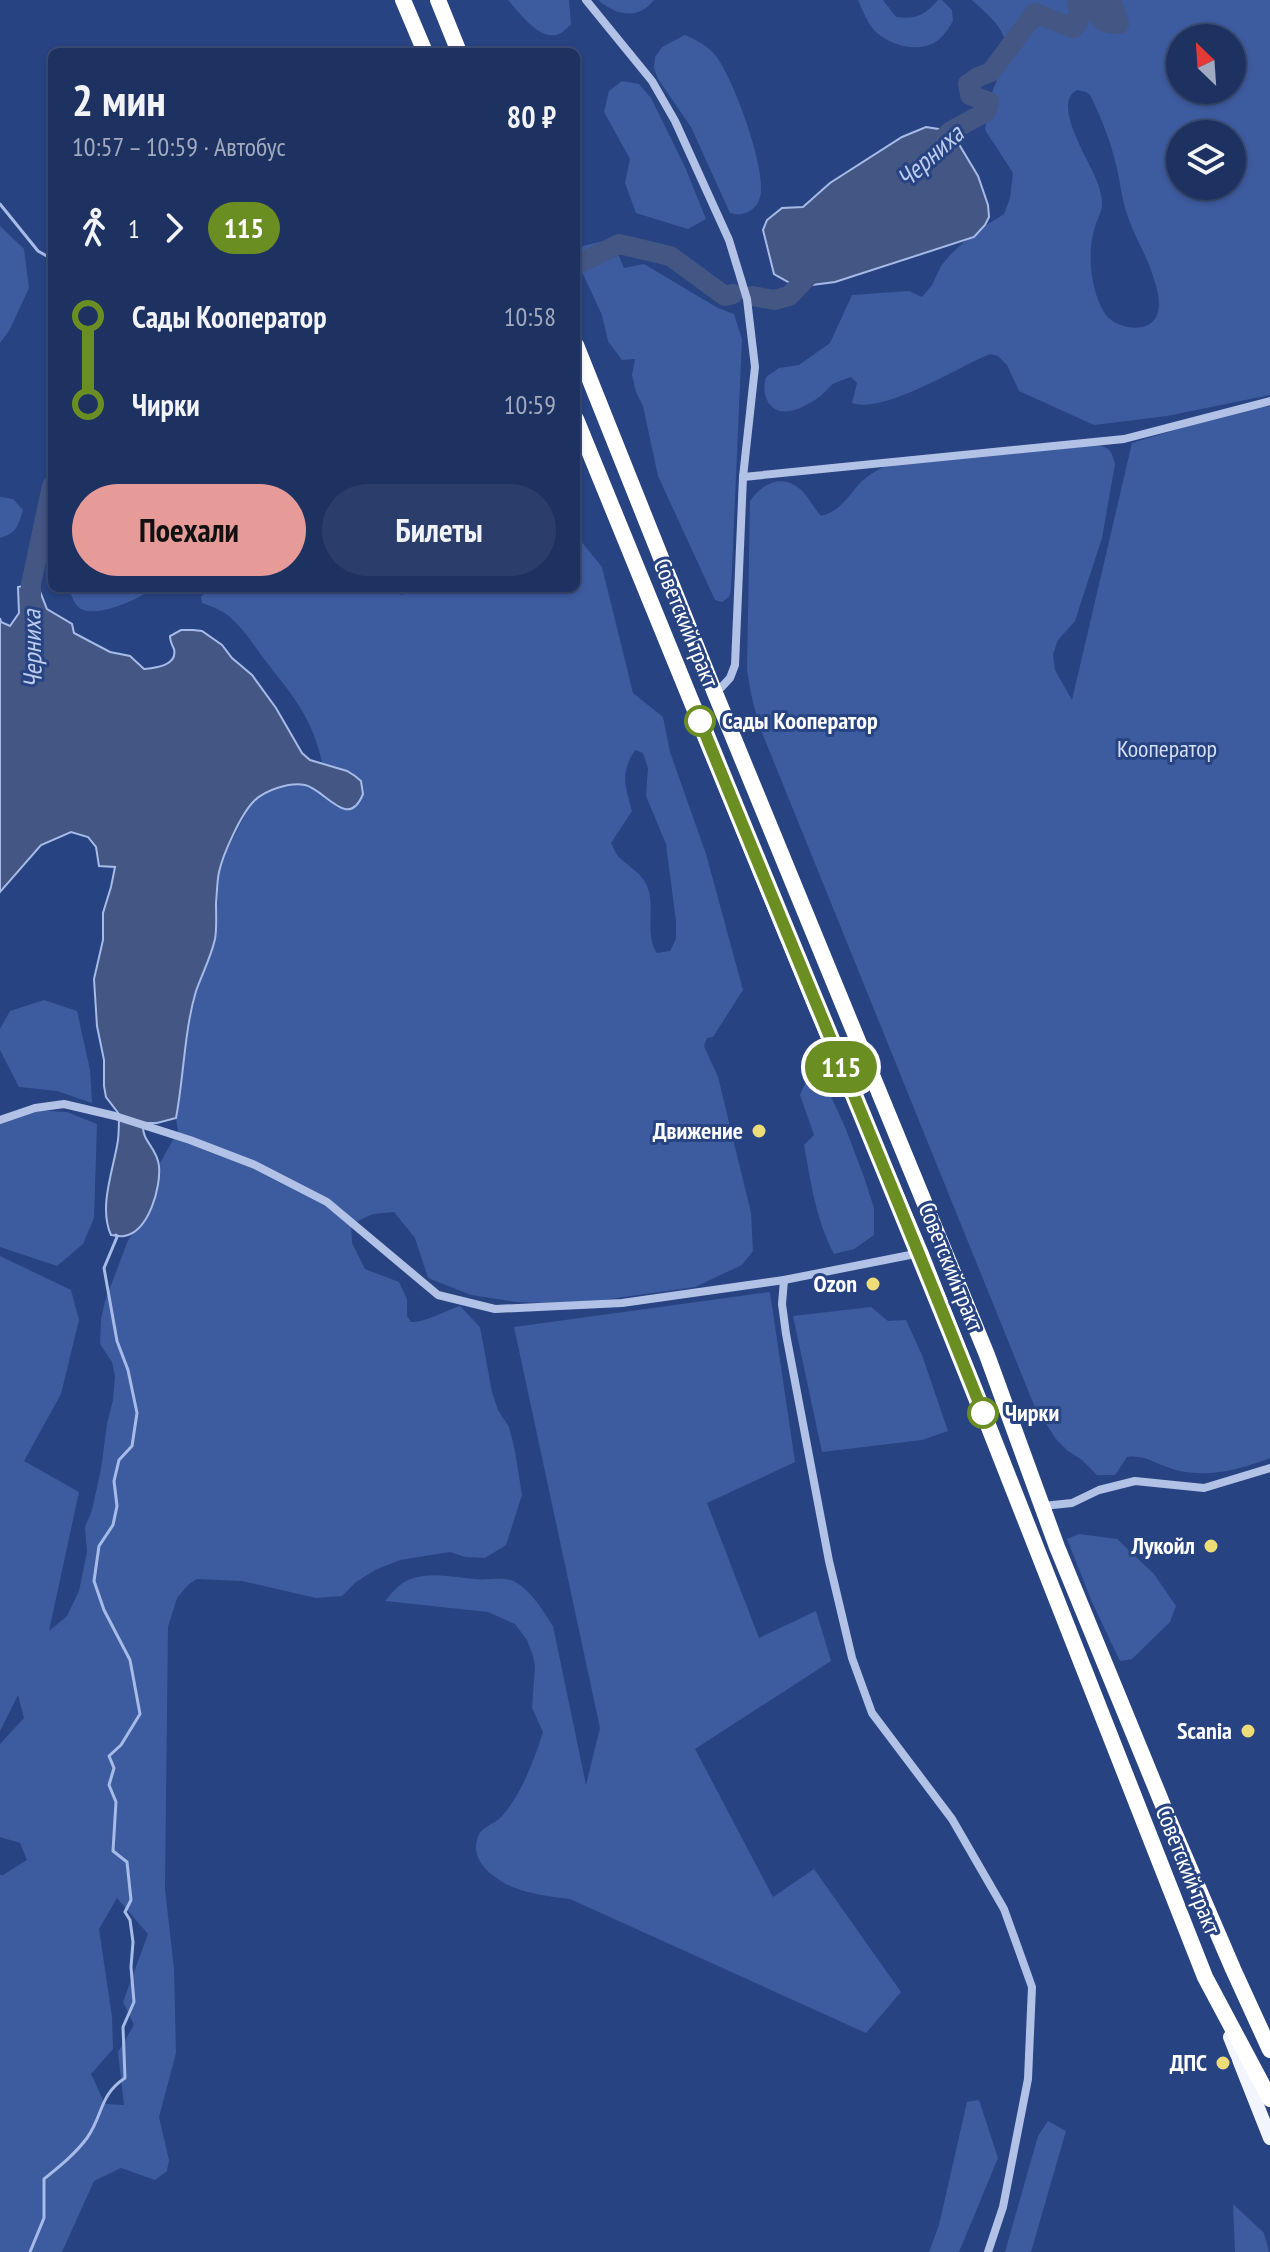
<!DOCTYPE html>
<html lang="ru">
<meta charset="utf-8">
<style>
body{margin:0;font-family:"PT Sans Narrow",sans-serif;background:#2b3e6b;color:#f1f3f6;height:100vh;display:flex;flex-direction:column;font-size:30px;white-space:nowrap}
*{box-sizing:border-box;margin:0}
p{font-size:26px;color:#a1aabe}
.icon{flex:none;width:44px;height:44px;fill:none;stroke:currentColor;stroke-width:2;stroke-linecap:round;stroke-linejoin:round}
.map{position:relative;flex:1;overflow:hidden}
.side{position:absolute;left:48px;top:48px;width:532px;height:544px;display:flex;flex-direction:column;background:#1e3262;border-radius:12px;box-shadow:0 2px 6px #0004,0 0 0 2px #3c4d77}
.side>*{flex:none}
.badge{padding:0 16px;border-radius:26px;font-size:28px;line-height:52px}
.needle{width:52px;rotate:335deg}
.tools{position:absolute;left:1166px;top:24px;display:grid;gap:16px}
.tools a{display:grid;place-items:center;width:80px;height:80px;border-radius:50%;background:#1e3262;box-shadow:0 2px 6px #0004,0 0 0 2px #3c4d77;font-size:40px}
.map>.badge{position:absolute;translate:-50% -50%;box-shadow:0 0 0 4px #fff}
.legs{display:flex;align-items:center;gap:12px;height:88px;padding:0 24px;font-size:26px}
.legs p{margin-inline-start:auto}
.headline{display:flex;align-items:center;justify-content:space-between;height:136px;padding:0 24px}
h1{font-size:44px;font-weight:700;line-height:60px}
.action{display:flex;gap:16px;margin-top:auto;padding:16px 24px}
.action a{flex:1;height:92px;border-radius:48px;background:#e69b98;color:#111;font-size:32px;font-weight:700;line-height:92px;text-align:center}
.action a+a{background:#2b3e6b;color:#f1f3f6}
ul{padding:0 24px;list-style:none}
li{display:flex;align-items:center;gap:28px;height:88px;font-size:30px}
li i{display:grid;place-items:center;width:12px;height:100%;margin:0 10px;background:currentColor}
li i::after{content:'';width:20px;height:20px;margin:-10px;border:6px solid;border-radius:50%;background:#1e3262}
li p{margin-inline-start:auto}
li:first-child i{background:linear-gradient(#0000 50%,currentColor 0)}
li:last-child i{background:linear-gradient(currentColor 50%,#0000 0)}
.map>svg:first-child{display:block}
</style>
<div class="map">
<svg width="1270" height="2252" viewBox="0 0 1270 2252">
<rect width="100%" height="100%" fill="#284382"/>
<g fill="#3d5b9f" fill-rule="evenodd">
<path d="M508 0H569L571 25C567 27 565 31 561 33 541 44 519 12 508 0Z"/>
<path d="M598 0H654C637 21 616 15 598 0Z"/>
<path d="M858 0H883L896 17C915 20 925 15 938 0H942L952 10 953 21C949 27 944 36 937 41 920 53 892 46 877 33 868 25 863 11 858 0Z"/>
<path d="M972 0H1270V395L1167 416 1094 425 1019 391 1007 365 998 356 990 354C958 367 884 414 852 403L857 383 851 377C846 379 838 381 833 384 828 388 824 394 819 397 806 407 779 421 768 402 763 393 764 386 766 377L779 368 799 365 830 343 852 295 909 291 922 297 932 285 941 266 950 255 975 232 1004 214 1010 198 1013 173 985 130C987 118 988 105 992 93 999 71 1013 55 1002 33 996 20 982 10 972 0ZM1180 38H1232V90H1180ZM1077 90 1086 92 1090 95C1100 115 1108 135 1114 157 1120 177 1121 198 1128 217 1134 236 1146 254 1152 273 1156 285 1162 302 1157 315 1149 335 1116 329 1105 314 1091 292 1087 255 1094 230 1101 208 1106 209 1098 184 1092 164 1050 104 1077 90ZM1180 134H1232V186H1180Z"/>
<path d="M685 35C697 40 708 46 716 56 734 80 764 163 761 192 760 201 756 208 748 212 741 215 737 215 730 213L691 127 658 79 654 68 655 57 662 47Z"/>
<path d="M622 81 639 84 651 98 685 167 706 219 688 229 636 213 625 183 630 159 604 112 609 91Z"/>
<path d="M0 226 24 249 29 288 9 331 0 343Z"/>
<path d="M603 241C616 245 619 257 624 268L644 264 718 308 734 314 742 339 731 590 729 597 722 602 715 600 658 476 643 406 636 392 632 375 635 359 622 360 608 341 602 315 582 272 580 253 583 246Z"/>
<path d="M1270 406V1458C1239 1470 1209 1478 1176 1470 1159 1466 1145 1454 1127 1457L1115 1475H1097L1082 1460 1068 1451 1056 1439 1034 1405 759 725 751 694 747 669 750 501C762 484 781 473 800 489 808 496 814 508 821 516 841 511 848 496 861 482 872 472 883 467 896 461L1097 445C1110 447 1112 452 1115 464L1102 538 1075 621 1058 640 1053 654 1055 670 1072 700 1132 443 1244 409Z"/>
<path d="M0 497 13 499 23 510C18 526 17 533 0 538Z"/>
<path d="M576 524 580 540 602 567 633 693 663 717 670 752 706 854 743 990 713 1037 707 1038 704 1046 718 1077 751 1213 753 1251 742 1265 695 1287 603 1300 547 1303 517 1302 471 1295 428 1278 415 1238 394 1212 373 1214 351 1224 352 1243 365 1269 399 1282 407 1299V1316L411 1322C424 1323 445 1311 460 1306L480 1327 492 1392 498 1410 509 1427 515 1451 522 1495 506 1545 485 1558 465 1557 450 1552 400 1560 375 1570 356 1582 342 1596 316 1598 242 1581 197 1579 189 1584 177 1598 168 1627 165 1889 174 1969 176 2053 159 2117 169 2160 167 2171 155 2180 121 2168 94 2181 62 2252H0V1875H3L27 1860 20 1843 0 1837V1744L24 1718 18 1695 0 1731V1256L71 1290 79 1320 61 1394 24 1461 79 1492 49 1631 67 1616 79 1591 87 1552 85 1527 92 1510 101 1469 107 1424 113 1400 115 1376 112 1362 100 1344 101 1319 105 1301 127 1243 133 1232 148 1216 158 1183 159 1165 178 1131 176 1118 188 1032 196 991 215 937 219 872 224 856 244 817 251 804 261 795 290 785H304L318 791 338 808 347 771 322 763C313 718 292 695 265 660 255 647 246 632 234 621 225 611 213 607 202 603L201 597 206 591 205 588H396L400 595 412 593 424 588H576ZM635 750 643 753 648 768 646 796 666 844 676 921V939L670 951 657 953C644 934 656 907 647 886 642 874 630 867 621 859 616 855 614 849 611 843L632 811C625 786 620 773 635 750ZM117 1898 148 1934 123 2002 134 2025 118 2052 124 2105 105 2104 91 2074 113 2049 112 2017 99 1929Z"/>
<path d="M68 588H152C141 599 97 618 81 609 74 605 72 595 68 588Z"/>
<path d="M44 1000 77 1011 90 1070 92 1103 57 1091 19 1087 0 1050V1029L10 1011Z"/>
<path d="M822 1077 845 1127 864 1177 874 1208V1235L854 1249 834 1254C816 1220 811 1183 804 1145L814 1135 800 1095 805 1084Z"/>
<path d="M34 1110 67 1112 97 1124 94 1218 83 1244 57 1266 0 1247V1124L5 1119Z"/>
<path d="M770 1292 795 1462 707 1503 759 1638 816 1611 831 1661 695 1749 773 1897 814 1869 901 1992 866 2033 570 1899C556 1897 542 1896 528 1892 507 1888 469 1866 477 1840 480 1826 495 1825 503 1815 523 1791 534 1760 543 1732L532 1708 535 1666 533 1656 527 1640 515 1624 488 1612 385 1601C391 1594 399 1584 408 1580 430 1571 452 1577 475 1579 490 1581 503 1575 517 1583 532 1592 543 1611 553 1626L586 1785 600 1728 514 1327Z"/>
<path d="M871 1307 888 1321 906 1320 922 1355 948 1431 922 1440 822 1452 793 1316Z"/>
<path d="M1079 1534 1117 1539 1154 1574 1176 1606 1170 1622 1132 1659 1120 1661 1092 1602 1067 1539Z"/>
<path d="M979 2100 998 2158 959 2252H929L939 2225 967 2102Z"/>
<path d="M1048 2121 1066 2131 1031 2252H1005L1038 2136Z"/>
<path d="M1233 2204 1264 2233 1269 2252H1235Z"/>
</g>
<g fill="#435684" stroke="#a6bbe7" stroke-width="2">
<path d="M926 127 951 131 978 176 988 205 989 217 985 225 974 237 835 282 797 287 774 274 763 230 767 220 782 208 803 207 830 183 902 137Z"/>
<path d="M31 584 39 589 47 609 72 624 74 633 110 652 130 656 144 669C154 668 178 666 174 649 172 645 170 641 170 636L181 630H193L202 631 222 645 232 658 252 675 276 708 302 753 310 760 347 771 355 776 361 781 363 794C348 831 326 790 305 785 290 782 265 790 254 801 241 814 223 854 219 872 217 882 217 893 216 903 216 914 217 928 215 939 211 957 202 974 196 991 184 1032 184 1076 176 1118L157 1123H145L143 1125C142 1142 157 1147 159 1166 161 1187 149 1232 124 1236 119 1237 115 1235 111 1235 98 1207 114 1168 118 1140 119 1131 119 1123 119 1114L106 1097 104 1086V1060L97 1026 94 979 103 940V913L111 887 115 867 99 866 96 847 88 837 71 832 41 845 0 892V618L1 622 10 626 19 613 18 587Z"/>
</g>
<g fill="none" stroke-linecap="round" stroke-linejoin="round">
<g stroke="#a6bbe7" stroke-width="3">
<path d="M0 204 38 251 52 259"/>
<path d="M30 2252 44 2218V2179C60 2166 75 2154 87 2138 103 2116 99 2095 125 2078L123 2027 134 2002 131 1967 133 1942 130 1920 125 1912 131 1900 127 1862 113 1851 116 1802 109 1785 114 1768 109 1756 121 1745 140 1714 130 1660 104 1610 94 1581 99 1546 113 1525 117 1506 114 1481 119 1460 132 1446 137 1413 128 1370 117 1341 104 1268 117 1237 116 1235"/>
</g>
<g stroke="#435684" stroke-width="20">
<path d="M1090 0C1098 15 1100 25 1119 24L1111 0"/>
<path d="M933 148 951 131 986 112 989 102 970 95 968 84 978 77 991 72 1035 13 1073 28 1079 21 1077 0"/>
<path d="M576 265 619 244 670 256 725 296 733 294"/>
<path d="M752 296 774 300 789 296 816 268"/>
<path d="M31 608V584L52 486"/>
</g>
<g stroke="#b1c2e6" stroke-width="8">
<path d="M586 0 652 81 675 121 729 240 747 299 755 367 743 477 735 665 730 678 716 693"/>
<path d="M743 477 1124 439 1270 401"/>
<path d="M0 1120 35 1108 64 1104 115 1116 190 1140 255 1165 327 1202 438 1295 495 1309 622 1303 784 1280 920 1253"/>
<path d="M784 1280 782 1304 786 1334 829 1561 852 1658 872 1713 952 1819 1004 1909 1032 1987 1028 2079 1003 2207 988 2252"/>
<path d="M1043 1506 1072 1503 1099 1490 1135 1481 1204 1488 1270 1468"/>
</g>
<path stroke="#f2f5fd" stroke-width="14" d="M1230 2037 1270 2138"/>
<g stroke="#fff" stroke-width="16">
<path d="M403 0 425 52"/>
<path d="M438 0 459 52"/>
<path d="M576 345 715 693 987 1355 1057 1547 1169 1820 1233 1969 1270 2050"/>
<path d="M576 419 815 1004 920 1252 1205 1977 1270 2099"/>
</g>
</g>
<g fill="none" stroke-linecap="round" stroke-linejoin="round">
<g stroke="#fff" stroke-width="18">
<path id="line-1" d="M700 721C794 952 891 1181 983 1413"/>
</g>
<use href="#line-1" stroke="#6b8e23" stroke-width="12"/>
</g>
<g fill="#fff" stroke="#6b8e23" stroke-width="4">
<circle cx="700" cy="721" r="14"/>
<circle cx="983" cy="1413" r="14"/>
</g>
<g fill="#eedc78" stroke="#284382" stroke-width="3">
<circle cx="759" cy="1131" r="8"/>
<circle cx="873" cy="1284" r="8"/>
<circle cx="1211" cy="1546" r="8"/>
<circle cx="1248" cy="1731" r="8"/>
<circle cx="1223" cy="2063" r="8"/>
</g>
<g text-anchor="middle" stroke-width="6" stroke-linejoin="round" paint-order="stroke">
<g font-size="24" fill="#fff" stroke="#284382">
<text transform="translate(686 623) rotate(68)" y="8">Советский тракт</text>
<text transform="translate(951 1267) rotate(68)" y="8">Советский тракт</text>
<text transform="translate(1188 1870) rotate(68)" y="8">Советский тракт</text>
</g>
<g font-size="24" font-weight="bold" fill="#fff" stroke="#284382" text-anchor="start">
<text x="722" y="729">Сады Кооператор</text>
<text x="1005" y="1421">Чирки</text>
</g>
<g font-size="24" fill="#d4dff5" stroke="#284382">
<text x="1167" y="757">Кооператор</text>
</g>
<g font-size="24" font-weight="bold" fill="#fff" stroke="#284382" text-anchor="end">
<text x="743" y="1139">Движение</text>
<text x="857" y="1292">Ozon</text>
<text x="1195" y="1554">Лукойл</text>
<text x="1232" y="1739">Scania</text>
<text x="1207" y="2071">ДПС</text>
</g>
<g font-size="26" font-style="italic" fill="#bdcdee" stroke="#284382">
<text transform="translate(930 156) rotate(-42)" y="9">Черниха</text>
<text transform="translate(32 649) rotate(-91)" y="9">Черниха</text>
</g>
</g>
</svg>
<div class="tools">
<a><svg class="needle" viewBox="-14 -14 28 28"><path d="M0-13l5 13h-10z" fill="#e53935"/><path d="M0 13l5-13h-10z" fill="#a1aabe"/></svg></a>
<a><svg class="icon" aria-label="layers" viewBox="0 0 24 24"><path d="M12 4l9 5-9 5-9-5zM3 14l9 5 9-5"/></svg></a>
</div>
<b class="badge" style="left:841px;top:1067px;background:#6b8e23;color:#fff">115</b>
<section class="side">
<div class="headline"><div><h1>2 мин</h1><p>10:57 – 10:59 · Автобус</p></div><b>80 ₽</b></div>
<div class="legs"><svg class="icon" aria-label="walk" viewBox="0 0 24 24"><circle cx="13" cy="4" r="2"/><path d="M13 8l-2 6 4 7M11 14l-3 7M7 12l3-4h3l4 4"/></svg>1<svg class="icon" aria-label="forward" viewBox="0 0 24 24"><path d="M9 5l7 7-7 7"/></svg><b class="badge" style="background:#6b8e23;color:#fff">115</b></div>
<ul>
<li><i style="color:#6b8e23"></i><b>Сады Кооператор</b><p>10:58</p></li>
<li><i style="color:#6b8e23"></i><b>Чирки</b><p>10:59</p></li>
</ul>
<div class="action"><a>Поехали</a><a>Билеты</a></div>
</section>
</div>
